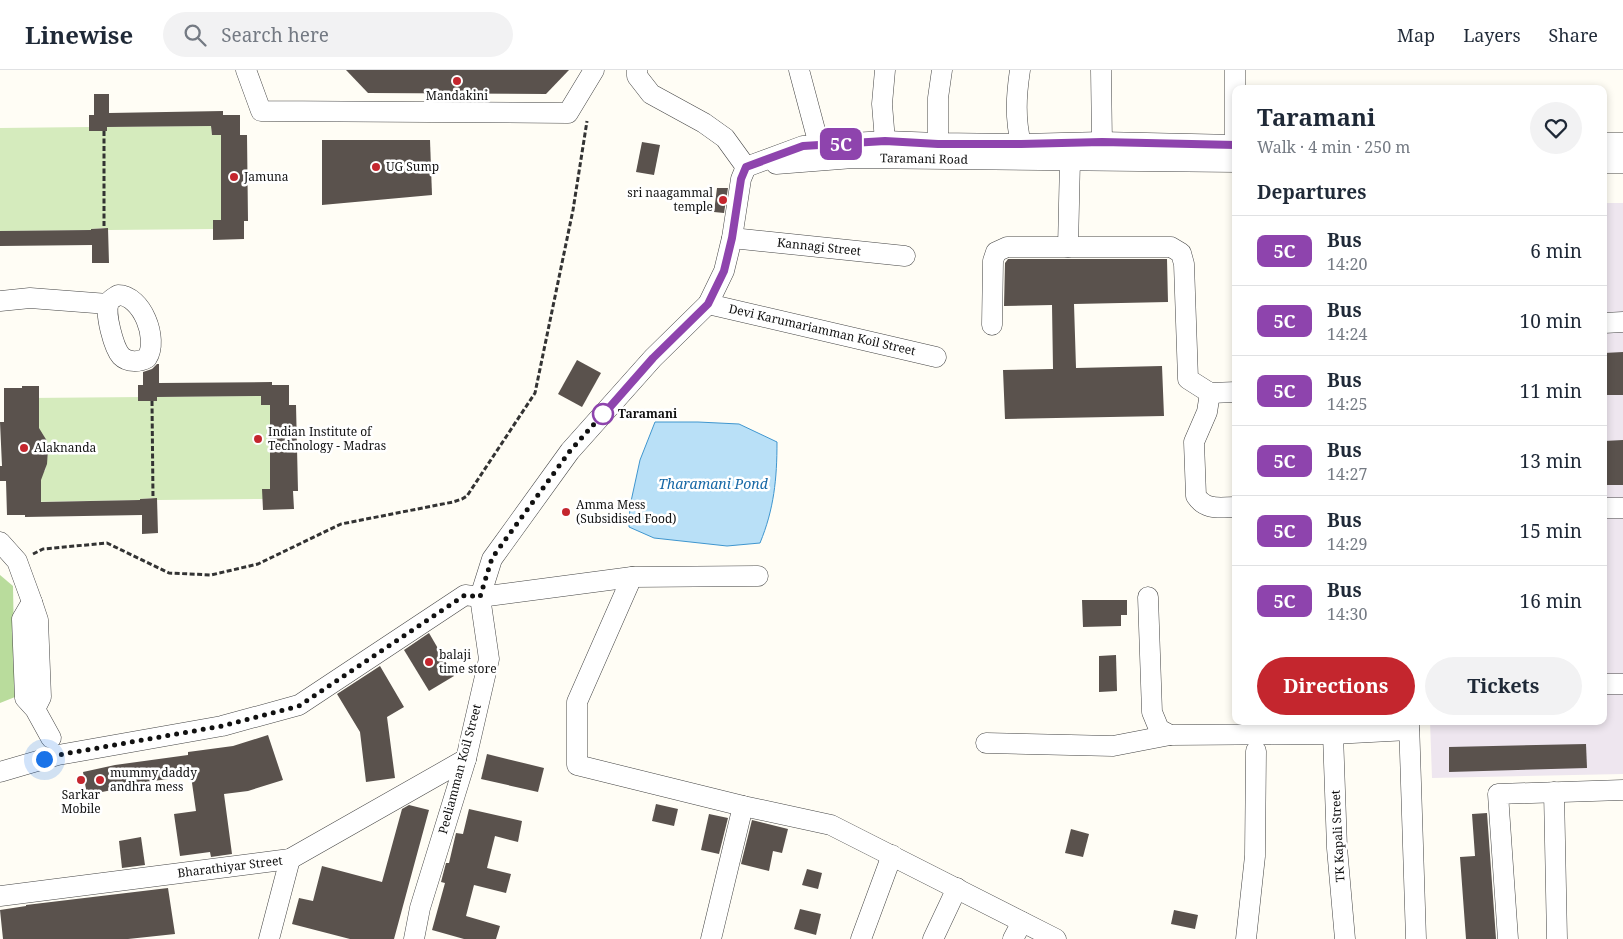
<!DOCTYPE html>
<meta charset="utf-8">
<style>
body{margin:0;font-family:"Noto Serif",serif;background:#f2f2f3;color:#1f2937;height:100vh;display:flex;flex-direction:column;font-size:19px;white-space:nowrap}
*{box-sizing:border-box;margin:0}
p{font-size:16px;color:#747a83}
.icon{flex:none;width:28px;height:28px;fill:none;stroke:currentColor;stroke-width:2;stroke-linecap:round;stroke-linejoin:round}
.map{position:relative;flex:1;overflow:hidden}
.panel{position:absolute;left:1232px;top:15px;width:375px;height:640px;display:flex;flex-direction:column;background:#fff;border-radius:10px;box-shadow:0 2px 8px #0003}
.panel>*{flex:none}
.badge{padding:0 10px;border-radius:8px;font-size:18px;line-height:32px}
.you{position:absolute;width:25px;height:25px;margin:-12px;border:4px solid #fff;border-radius:50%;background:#1a73e8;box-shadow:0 0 0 8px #1a73e833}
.map>.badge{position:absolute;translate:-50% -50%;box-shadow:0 0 0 2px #fff}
h2{padding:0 25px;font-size:19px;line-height:45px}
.round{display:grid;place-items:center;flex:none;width:52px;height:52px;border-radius:26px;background:#f2f2f3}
.head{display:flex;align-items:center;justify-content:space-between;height:85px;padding:0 25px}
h1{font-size:24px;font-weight:700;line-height:38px}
.action{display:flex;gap:10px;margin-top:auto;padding:10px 25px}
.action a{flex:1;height:58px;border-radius:30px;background:#c4262e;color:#fff;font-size:20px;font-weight:700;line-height:58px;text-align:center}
.action a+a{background:#f2f2f3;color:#1f2937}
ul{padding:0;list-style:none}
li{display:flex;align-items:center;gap:15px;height:70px;padding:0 25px;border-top:1px solid #e0e1e3}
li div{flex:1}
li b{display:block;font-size:19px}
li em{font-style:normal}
li .badge{min-width:55px;font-weight:700;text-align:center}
header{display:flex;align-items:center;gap:30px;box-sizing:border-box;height:70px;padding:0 25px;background:#fff;border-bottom:1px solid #e0e1e3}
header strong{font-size:24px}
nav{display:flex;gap:28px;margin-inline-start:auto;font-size:18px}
.search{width:350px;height:45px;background:#f2f2f3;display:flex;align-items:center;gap:12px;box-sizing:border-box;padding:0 18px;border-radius:28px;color:#747a83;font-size:19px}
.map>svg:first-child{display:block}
</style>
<header>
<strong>Linewise</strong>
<div class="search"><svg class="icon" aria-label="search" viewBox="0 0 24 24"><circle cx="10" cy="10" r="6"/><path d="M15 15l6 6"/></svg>Search here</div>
<nav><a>Map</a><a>Layers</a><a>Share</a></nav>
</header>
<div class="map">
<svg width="1623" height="869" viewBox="0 0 1623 869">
<rect width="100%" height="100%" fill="#fffdf5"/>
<path fill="#eee6ef" d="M1604 133H1623V704L1432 708 1430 651H1604Z"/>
<g fill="#d5ebbd">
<path d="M211 56 212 65H221V150H213V159L108 160 104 158 91 159V160L0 161V58L89 57V61H107V57Z"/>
<path d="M261 326V335H270V419L263 429 157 430 153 428 140 429V430L29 432 41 401H45C48 388 50 375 42 363H39V352H29V328Z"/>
</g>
<path fill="#b9dc9c" d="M0 505 13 516 15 627 0 633Z"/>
<path fill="#b9e0f7" stroke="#3f96cf" d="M655 352H698L739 354 777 372C777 409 774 439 760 473L727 476 654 468 629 457 630 436 640 390Z"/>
<g fill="#5a524d">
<path d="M346 0H569L546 24 368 23Z"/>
<path d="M94 24H109V43L223 41V45H240V65H247L248 151H244V169L213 170V150H221V65H212L211 56 107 57V61H89V45H94Z"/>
<path d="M322 70H430L432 125 322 135Z"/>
<path d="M642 72 660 75 654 105 636 102Z"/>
<path d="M717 118H728L724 143 714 142Z"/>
<path d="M108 158 109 193H92V175L0 176V161L91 160V159Z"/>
<path d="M1008 189H1167L1168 232 1074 234 1076 298 1162 296 1164 346 1005 349 1003 300 1053 299 1052 235 1004 236 1005 193Z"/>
<path d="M1623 282V325H1604V283Z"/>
<path d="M577 290 601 303 582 337 558 324Z"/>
<path d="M157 294H159V313L272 312V315H289V335H296L298 421H293L294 439 263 440 262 419H270V335H261V326L157 327V331H138V315H143V302L152 299Z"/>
<path d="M22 316H39V358L47 371 48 380 47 394 41 410V432L140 430V429L157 428 158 463 142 464V445L25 447V445H7L6 411H0V396H2L0 352H4V318H22Z"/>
<path d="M1623 370V415H1604V371Z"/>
<path d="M1082 530H1127V545H1121V556L1083 557Z"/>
<path d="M429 563 454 606 429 621 404 580Z"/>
<path d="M1116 585 1117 621 1099 622V586Z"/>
<path d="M380 596 404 637 387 647 395 708 366 712 360 662 337 624Z"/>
<path d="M268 665 283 710 248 721 224 724 232 784 211 787 210 782 180 786 174 744 196 741 191 706 116 716 117 719 87 725 83 702 115 695 188 685V682L233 676Z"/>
<path d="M1586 674 1587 698 1449 702V677Z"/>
<path d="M487 684 544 698 538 722 481 709Z"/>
<path d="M656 734 678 739 674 756 652 751Z"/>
<path d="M409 735 429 740 394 869H350L292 854 299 828 313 831 322 796 382 812 402 739Z"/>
<path d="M469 739 522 751 518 772 495 766 487 798 511 804 506 823 474 815 466 846 500 856 496 869H464L432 860 445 813 441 812 446 793H449L456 763 463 764Z"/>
<path d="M1487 743 1496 869H1466L1460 787 1475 786 1472 744Z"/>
<path d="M709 744 728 748 719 784 701 780Z"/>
<path d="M752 750 788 759 782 783 773 781 769 801 741 794Z"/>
<path d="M1071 759 1089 764 1083 787 1065 783Z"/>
<path d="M141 767 145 795 122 798 119 771Z"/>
<path d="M807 799 822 803 818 819 802 815Z"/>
<path d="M168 818 175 864 128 869H3L0 840 26 836V835Z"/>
<path d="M800 839 821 844 816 865 794 859Z"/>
<path d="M1174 840 1198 845 1195 859 1171 854Z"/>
</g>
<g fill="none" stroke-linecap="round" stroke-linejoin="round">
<g stroke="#444" stroke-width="21">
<g id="minor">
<path d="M246 0 261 41 568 43 594 0"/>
<path d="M637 0V6L651 24 704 53 725 68 746 97"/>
<path d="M799 0 819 75"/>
<path d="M1020 0C1016 27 1015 48 1021 74"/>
<path d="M1101 0 1102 72"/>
<path d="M885 71 882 34 885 0"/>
<path d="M938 73V28L942 0"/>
<path d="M1604 73H1623"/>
<path d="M1235 75V0"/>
<path d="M1604 93H1623"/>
<path d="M776 94 853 88 1236 92"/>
<path d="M746 97 803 76 885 71 938 73 1021 74 1102 72 1236 75"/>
<path d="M732 168 905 186"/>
<path d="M1068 177H1171L1181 183 1184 194 1188 309 1210 323 1236 322"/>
<path d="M118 225C142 225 159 269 147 288 140 292 128 293 121 286 114 278 104 243 109 232 111 229 115 227 118 225Z"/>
<path d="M0 231 30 228 108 234"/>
<path d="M708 234 936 287"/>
<path d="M1604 253 1623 252"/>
<path d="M992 255 993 191 996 182 1007 177H1068L1070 90"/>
<path d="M1210 323 1207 342 1194 372 1196 426C1206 441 1220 437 1236 437"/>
<path d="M1604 438H1623"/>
<path d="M0 472 17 491 32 532"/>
<path d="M632 507 577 632V695L743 736 831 755 1056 869"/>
<path d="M1148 527 1152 642 1159 659 1170 665 1333 664 1409 660"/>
<path d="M1604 614H1623"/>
<path d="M35 639 41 627 38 550 32 532 22 549 25 628 35 639 51 668"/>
<path d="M1409 651 1416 869"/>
<path d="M1333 664 1337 778 1345 869"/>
<path d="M986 673 1113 676 1170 665"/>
<path d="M0 702 58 685 222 656 299 635 465 525 480 527 632 507 758 506"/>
<path d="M1554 722 1557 869"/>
<path d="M0 826 290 789 466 689"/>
<path d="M269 869 290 789"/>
<path d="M414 869 420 838 466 689 489 589 480 527 492 489 570 381 653 288 708 234 724 201 732 168 741 109 746 97"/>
<path d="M711 869 743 736"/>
<path d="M861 869 892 785"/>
<path d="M933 869 957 818"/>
<path d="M1013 869 1022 852"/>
<path d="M1246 869 1255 786 1256 681"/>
<path d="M1508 869 1498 724 1623 720"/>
</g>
</g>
<g stroke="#333" stroke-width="3" stroke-dasharray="5 2.5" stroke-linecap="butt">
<path d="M104 61V158"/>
<path d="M152 331 153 428"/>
<path d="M33 484 43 479 107 473 169 503 211 505 258 494 341 454 453 432 462 429 467 426 535 323 573 140 587 51"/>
</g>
<use href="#minor" stroke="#fff" stroke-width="20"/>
</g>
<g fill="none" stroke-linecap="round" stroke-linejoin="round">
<g stroke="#fff" stroke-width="11">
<path id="line" d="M602 346 653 288 708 234 724 201 732 168 741 109 746 97 803 76 885 71 938 74H1021L1102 72 1236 75"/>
</g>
<use href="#line" stroke="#8e44ad" stroke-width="8"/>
<path stroke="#111" stroke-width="5" stroke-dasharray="0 9" d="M44 689 58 685 222 656 299 636 465 525 480 527 492 488 570 381 603 344"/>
</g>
<g fill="#c4262e" stroke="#fff" stroke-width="2">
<circle cx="457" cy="11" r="5"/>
<circle cx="376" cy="97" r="5"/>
<circle cx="234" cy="107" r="5"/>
<circle cx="723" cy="130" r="5"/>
<circle cx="258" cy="369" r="5"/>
<circle cx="24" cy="378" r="5"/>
<circle cx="566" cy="442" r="5"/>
<circle cx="429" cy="592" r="5"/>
<circle cx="81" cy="710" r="5"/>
<circle cx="100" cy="710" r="5"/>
</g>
<circle fill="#fff" stroke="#8e44ad" stroke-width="2.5" cx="603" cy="344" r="10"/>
<g text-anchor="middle" stroke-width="5" stroke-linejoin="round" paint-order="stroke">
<g font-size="12" fill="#111" stroke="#fff" text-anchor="start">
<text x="457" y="30" text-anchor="middle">Mandakini</text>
<text x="386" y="101">UG Sump</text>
<text x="244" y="111">Jamuna</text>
<text x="713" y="127" text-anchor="end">sri naagammal<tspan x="713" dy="14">temple</tspan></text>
<text x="268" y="366">Indian Institute of<tspan x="268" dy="14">Technology - Madras</tspan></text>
<text x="34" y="382">Alaknanda</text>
<text x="576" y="439">Amma Mess<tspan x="576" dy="14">(Subsidised Food)</tspan></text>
<text x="439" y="589">balaji<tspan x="439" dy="14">time store</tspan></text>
<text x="110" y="707">mummy daddy<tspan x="110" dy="14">andhra mess</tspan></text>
<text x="81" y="729" text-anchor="middle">Sarkar<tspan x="81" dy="14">Mobile</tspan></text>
</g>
<g font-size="12" fill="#111" stroke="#fff">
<text transform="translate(924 89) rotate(1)" y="4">Taramani Road</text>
<text transform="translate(819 177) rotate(6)" y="4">Kannagi Street</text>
<text transform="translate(822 260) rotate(13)" y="4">Devi Karumariamman Koil Street</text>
<text transform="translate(460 699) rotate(-75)" y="4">Peeliamman Koil Street</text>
<text transform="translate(1338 766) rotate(-93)" y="4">TK Kapali Street</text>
<text transform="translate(230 797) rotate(-7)" y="4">Bharathiyar Street</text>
</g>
<g font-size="12" font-weight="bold" fill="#111" stroke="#fff" text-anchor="start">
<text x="618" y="348">Taramani</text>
</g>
<g font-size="14" font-style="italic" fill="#1768a6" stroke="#fff">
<text x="713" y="419">Tharamani Pond</text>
</g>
</g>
</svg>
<div class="you" style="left:44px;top:689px"></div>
<b class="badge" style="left:841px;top:74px;background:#8e44ad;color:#fff">5C</b>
<section class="panel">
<div class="head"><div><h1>Taramani</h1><p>Walk · 4 min · 250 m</p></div><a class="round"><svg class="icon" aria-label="heart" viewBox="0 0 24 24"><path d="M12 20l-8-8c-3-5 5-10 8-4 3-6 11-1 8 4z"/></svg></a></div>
<h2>Departures</h2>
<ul>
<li><span class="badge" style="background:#8e44ad;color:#fff">5C</span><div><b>Bus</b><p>14:20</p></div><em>6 min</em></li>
<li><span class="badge" style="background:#8e44ad;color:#fff">5C</span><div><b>Bus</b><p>14:24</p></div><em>10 min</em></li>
<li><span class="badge" style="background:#8e44ad;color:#fff">5C</span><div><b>Bus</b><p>14:25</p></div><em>11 min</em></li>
<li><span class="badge" style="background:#8e44ad;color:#fff">5C</span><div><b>Bus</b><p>14:27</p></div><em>13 min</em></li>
<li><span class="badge" style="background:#8e44ad;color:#fff">5C</span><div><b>Bus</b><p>14:29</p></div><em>15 min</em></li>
<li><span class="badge" style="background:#8e44ad;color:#fff">5C</span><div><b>Bus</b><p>14:30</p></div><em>16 min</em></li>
</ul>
<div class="action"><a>Directions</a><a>Tickets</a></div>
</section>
</div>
